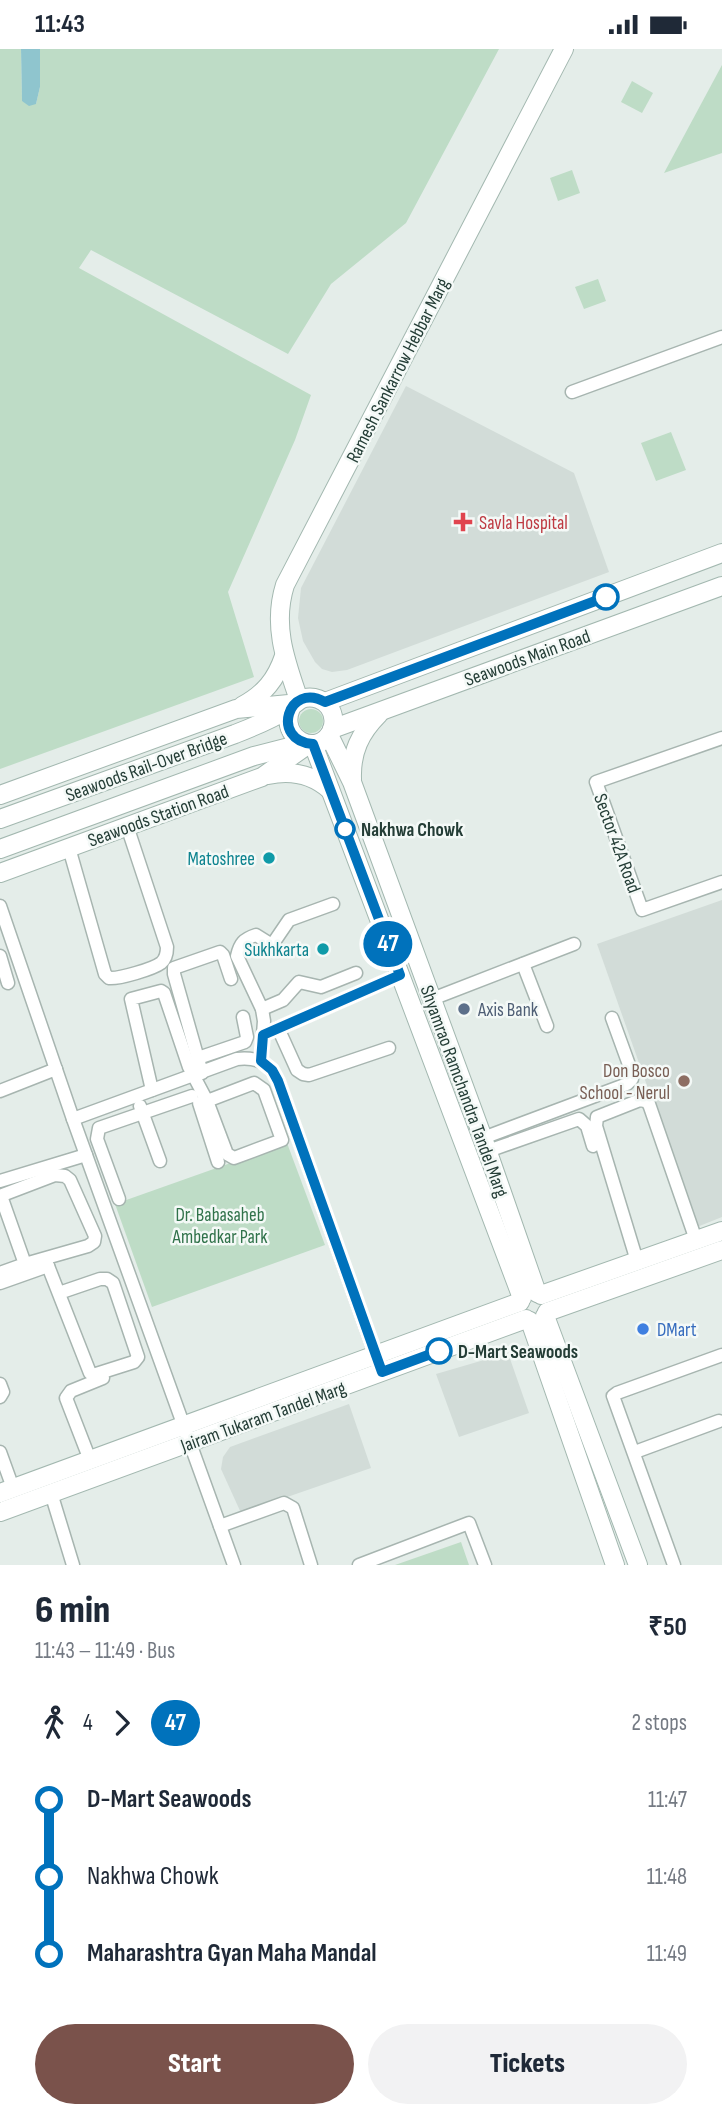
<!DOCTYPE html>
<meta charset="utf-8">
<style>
body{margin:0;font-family:"Sofia Sans Condensed",sans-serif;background:#f2f2f3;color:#1f2937;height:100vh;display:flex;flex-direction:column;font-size:26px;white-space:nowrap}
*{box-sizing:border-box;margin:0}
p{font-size:23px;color:#747a83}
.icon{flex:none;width:38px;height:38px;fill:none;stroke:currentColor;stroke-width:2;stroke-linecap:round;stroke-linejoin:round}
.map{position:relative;height:1516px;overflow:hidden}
.sheet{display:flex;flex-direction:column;background:#fff;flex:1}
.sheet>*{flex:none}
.badge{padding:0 14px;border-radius:23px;font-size:24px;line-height:46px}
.map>.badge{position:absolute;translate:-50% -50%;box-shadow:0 0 0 4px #fff}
.legs{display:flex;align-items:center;gap:10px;height:77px;padding:0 35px;font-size:23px}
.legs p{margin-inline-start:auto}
.head{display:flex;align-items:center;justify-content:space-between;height:119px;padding:0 35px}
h1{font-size:38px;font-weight:800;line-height:52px}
.primary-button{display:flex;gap:14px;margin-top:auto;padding:14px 35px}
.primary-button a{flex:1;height:80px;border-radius:42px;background:#7a524b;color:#fff;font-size:28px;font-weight:800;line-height:80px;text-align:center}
.primary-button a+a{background:#f2f2f3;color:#1f2937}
ul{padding:0 35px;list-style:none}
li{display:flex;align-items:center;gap:24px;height:77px;font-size:26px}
li i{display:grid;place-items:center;width:10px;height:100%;margin:0 9px;background:currentColor}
li i::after{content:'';width:18px;height:18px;margin:-9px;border:5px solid;border-radius:50%;background:#fff}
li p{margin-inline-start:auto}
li:first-child i{background:linear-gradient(#0000 50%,currentColor 0)}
li:last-child i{background:linear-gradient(currentColor 50%,#0000 0)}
.status{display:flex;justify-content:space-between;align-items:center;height:49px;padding:0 35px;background:#fff;direction:ltr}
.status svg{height:19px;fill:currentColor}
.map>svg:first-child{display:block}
</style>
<div class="status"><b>11:43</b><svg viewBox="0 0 49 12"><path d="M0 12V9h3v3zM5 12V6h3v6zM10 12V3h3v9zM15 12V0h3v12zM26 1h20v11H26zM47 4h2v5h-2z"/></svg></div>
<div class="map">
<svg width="722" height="1516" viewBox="0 0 722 1516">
<rect width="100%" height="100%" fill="#e4ede9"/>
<g fill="#d2dcd8">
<path d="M406 337 574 424 609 523 347 621 332 623 322 620 315 613 303 592 298 569 301 539Z"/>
<path d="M722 851V1168L697 1178 597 895Z"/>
<path d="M508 1304 529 1364 459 1388 436 1325Z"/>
<path d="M349 1355 371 1419 241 1464 221 1420 223 1408 230 1398Z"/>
</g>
<g fill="#bedcc6">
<path d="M0 0H21L22 52 36 55 40 38V0H499L406 174 331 235 288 305 91 201 79 219 311 346 295 391 228 543 254 628 0 720Z"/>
<path d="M722 16V104L664 124Z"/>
<path d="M632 32 653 44 642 64 621 53Z"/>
<path d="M572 121 580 144 558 152 550 129Z"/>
<path d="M598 230 606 252 584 260 575 238Z"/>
<path d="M671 383 686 421 656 432 641 394Z"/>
<circle cx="311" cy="672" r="12"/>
<path d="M287 1094 325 1196 152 1258 115 1155Z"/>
<path d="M461 1493 469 1516H395Z"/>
</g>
<path fill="#8fc5ce" d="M21 0H40V38L36 55 29 57 22 52Z"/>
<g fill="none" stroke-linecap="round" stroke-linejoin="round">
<g stroke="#a7b5b0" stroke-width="15">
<g id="street">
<path d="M572 343 722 288"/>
<path d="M722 689 596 733 642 861 722 833"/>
<path d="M69 799 105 925 109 929C119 930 153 920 161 914 166 910 167 904 167 898L127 777"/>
<path d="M0 857 73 1070 234 1516"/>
<path d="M0 907 8 934"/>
<path d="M523 915 547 977"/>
<path d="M432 950 574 895"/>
<path d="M262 960 283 951 299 933 321 938 356 924"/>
<path d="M278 979 297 1021 303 1025 309 1026 389 999"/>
<path d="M263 986 400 926"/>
<path d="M198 1009 245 993 247 988 243 968"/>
<path d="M261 1012 264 972 262 960 237 907C240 894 244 890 256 886L272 896 289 871 333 855"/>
<path d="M202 1024 174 925V919L220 903 223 906 231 930"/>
<path d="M152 1041 131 950 161 942 164 944 189 1018 207 1052 227 1105 234 1109 282 1091 264 1041 254 1034 207 1052"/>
<path d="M0 1042 56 1020"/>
<path d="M199 1054 218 1113"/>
<path d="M140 1057 160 1112"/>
<path d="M73 1070 237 1010C257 1008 269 1013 278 1032L378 1313"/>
<path d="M483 1089 627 1035 632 1030V1024L612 969"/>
<path d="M488 1102 579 1070 587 1077 593 1097"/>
<path d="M0 1132 86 1106"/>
<path d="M0 1147 55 1126 65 1127 70 1131 95 1187 94 1193 88 1197 25 1215"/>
<path d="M119 1150 97 1090 99 1079 192 1047"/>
<path d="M637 1212 596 1077 597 1068 640 1051 645 1052 649 1055 696 1191"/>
<path d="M48 1217 90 1324 93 1326 134 1313 138 1308 113 1234 107 1230H100L59 1244"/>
<path d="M0 1224 25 1215 1 1147"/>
<path d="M0 1234 48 1217"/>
<path d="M0 1335 3 1343 0 1348"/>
<path d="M0 1403 13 1439"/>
<path d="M635 1403 719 1372"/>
<path d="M90 1411 66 1349 71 1342 103 1329"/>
<path d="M51 1444 73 1516"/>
<path d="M220 1477 284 1454 293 1459 311 1516"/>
<path d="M359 1516 469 1474 485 1516"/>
<path d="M674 1516 613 1347 617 1344 722 1306"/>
</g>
</g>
<g stroke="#a3b8b0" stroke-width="20">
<g id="secondary">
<path d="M299 651C286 613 272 577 285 536L564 0"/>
<path d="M325 653 722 504"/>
<path d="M242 657C264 645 276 631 284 607"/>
<path d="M332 680 722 537"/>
<path d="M329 686 352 733 483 1089 537 1244"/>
<path d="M313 695 522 1249"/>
<path d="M268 726C291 721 312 725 330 741"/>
<path d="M352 730C351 703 360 684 379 665"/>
<path d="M0 746 236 660 289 655"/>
<path d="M0 770C78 742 157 713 235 685 253 678 272 670 288 660 294 657 298 650 305 649 314 647 324 651 329 658 334 665 335 675 331 683 317 709 278 689 291 659"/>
<path d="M0 800 254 707 301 695"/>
<path d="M0 824 262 728 309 695"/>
<path d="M541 1246 722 1182"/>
<path d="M547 1263 722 1201"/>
<path d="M545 1267 638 1516"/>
<path d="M530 1272 615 1516"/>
<path d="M0 1444 520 1253"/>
<path d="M0 1463 526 1270"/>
</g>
</g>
<use href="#street" stroke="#fff" stroke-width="12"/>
<use href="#secondary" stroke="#fff" stroke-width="18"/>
</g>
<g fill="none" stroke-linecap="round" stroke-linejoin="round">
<g stroke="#fff" stroke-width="16">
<path id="line-1" d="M439 1302 382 1323 278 1032 272 1021 261 1012 263 986 400 926 313 695C270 692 288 632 325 653L606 548"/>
</g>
<use href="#line-1" stroke="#0072bc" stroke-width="10"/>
</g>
<path fill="#e0444e" stroke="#f4f9f7" stroke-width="2.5" d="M459.5 462.5h7v7h7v7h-7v7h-7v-7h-7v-7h7z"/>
<g fill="#fff" stroke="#0072bc" stroke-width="3.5">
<circle cx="606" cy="548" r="12"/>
<circle cx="345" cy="780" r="9"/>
<circle cx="439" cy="1302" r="12"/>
</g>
<g fill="#0f9aa8" stroke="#f4f9f7" stroke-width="2.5">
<circle cx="269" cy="809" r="7"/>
<circle cx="323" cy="900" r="7"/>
</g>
<circle fill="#5c6f8a" stroke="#f4f9f7" stroke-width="2.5" cx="464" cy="960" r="7"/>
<circle fill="#8d6e63" stroke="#f4f9f7" stroke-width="2.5" cx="684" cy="1032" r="7"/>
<circle fill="#3f7fe0" stroke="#f4f9f7" stroke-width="2.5" cx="643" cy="1280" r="7"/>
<g text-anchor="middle" stroke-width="5" stroke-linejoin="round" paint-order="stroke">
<g font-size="19" fill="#243d36" stroke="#f4f9f7">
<text transform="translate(397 321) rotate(-63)" y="7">Ramesh Sankarrow Hebbar Marg</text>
<text transform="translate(527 608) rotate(-20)" y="7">Seawoods Main Road</text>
<text transform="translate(146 717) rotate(-20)" y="7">Seawoods Rail-Over Bridge</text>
<text transform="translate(158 766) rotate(-20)" y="7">Seawoods Station Road</text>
<text transform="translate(618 794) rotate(70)" y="7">Sector 42A Road</text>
<text transform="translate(465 1042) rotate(70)" y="7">Shyamrao Ramchandra Tandel Marg</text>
<text transform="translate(263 1367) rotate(-20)" y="7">Jairam Tukaram Tandel Marg</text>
</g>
<g font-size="19" fill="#be3a42" stroke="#f4f9f7" text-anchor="start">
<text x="479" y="480">Savla Hospital</text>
</g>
<g font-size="19" font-weight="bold" fill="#243d36" stroke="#f4f9f7" text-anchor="start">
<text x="361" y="787">Nakhwa Chowk</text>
<text x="458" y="1309">D-Mart Seawoods</text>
</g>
<g font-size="19" fill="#0d838f" stroke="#f4f9f7" text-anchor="end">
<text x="255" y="816">Matoshree</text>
<text x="309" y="907">Sukhkarta</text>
</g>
<g font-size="19" fill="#4e5e75" stroke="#f4f9f7" text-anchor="start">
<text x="478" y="967">Axis Bank</text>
</g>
<g font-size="19" fill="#785e54" stroke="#f4f9f7" text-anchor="end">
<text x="670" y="1028">Don Bosco<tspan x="670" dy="22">School - Nerul</tspan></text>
</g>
<g font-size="19" fill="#30724a" stroke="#f4f9f7">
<text x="220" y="1172">Dr. Babasaheb<tspan x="220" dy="22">Ambedkar Park</tspan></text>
</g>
<g font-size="19" fill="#366cbe" stroke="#f4f9f7" text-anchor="start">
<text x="657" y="1287">DMart</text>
</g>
</g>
</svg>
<b class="badge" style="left:388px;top:895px;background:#0072bc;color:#fff">47</b>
</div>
<section class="sheet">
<div class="head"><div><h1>6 min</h1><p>11:43 – 11:49 · Bus</p></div><b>₹50</b></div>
<div class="legs"><svg class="icon" aria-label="walk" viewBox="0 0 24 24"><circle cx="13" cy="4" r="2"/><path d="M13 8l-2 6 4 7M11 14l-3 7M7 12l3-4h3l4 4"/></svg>4<svg class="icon" aria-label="forward" viewBox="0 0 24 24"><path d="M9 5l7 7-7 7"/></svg><b class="badge" style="background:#0072bc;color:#fff">47</b><p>2 stops</p></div>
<ul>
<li><i style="color:#0072bc"></i><b>D-Mart Seawoods</b><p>11:47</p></li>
<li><i style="color:#0072bc"></i><span>Nakhwa Chowk</span><p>11:48</p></li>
<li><i style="color:#0072bc"></i><b>Maharashtra Gyan Maha Mandal</b><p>11:49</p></li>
</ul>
<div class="primary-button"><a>Start</a><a>Tickets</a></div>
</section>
